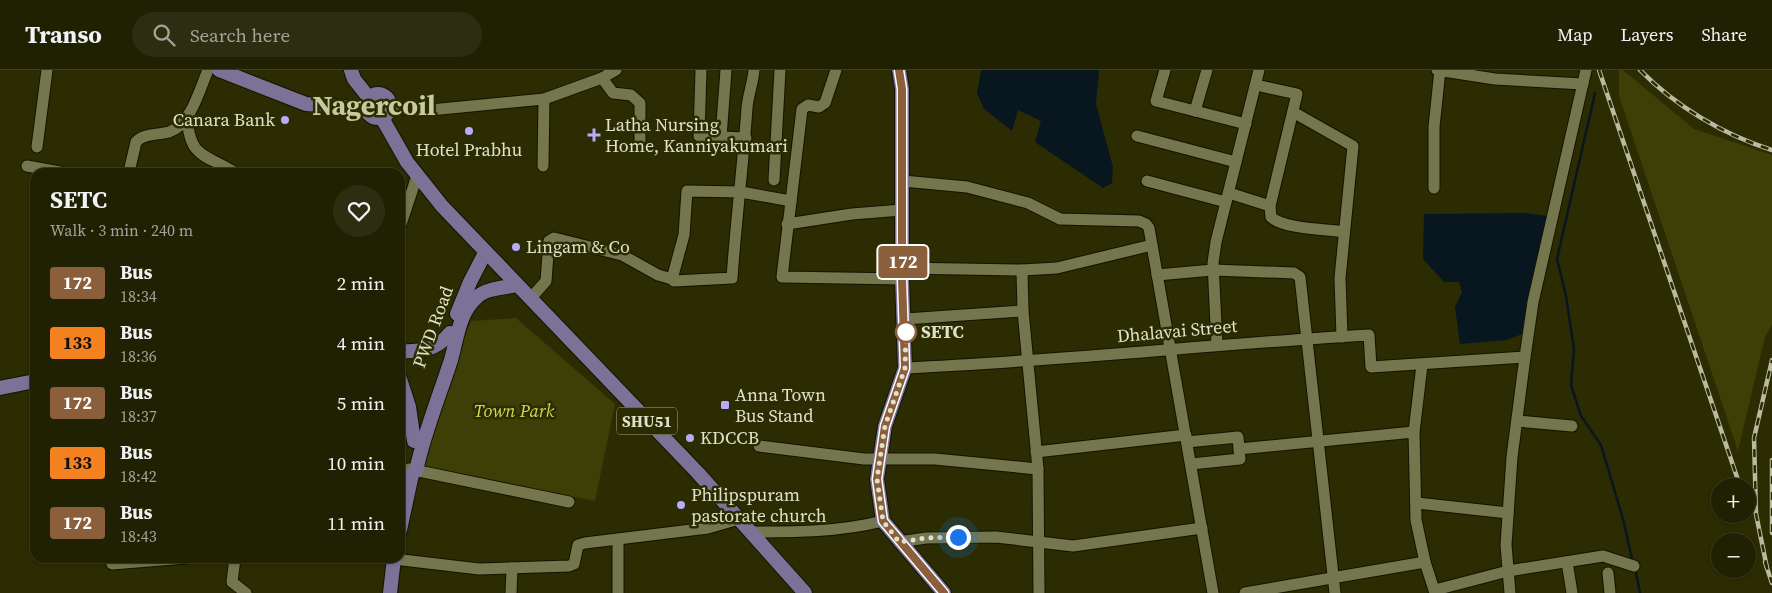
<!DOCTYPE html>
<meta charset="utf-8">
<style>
body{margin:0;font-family:"Source Serif 4",serif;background:#2d2e11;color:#f1f3f6;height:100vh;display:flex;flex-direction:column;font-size:19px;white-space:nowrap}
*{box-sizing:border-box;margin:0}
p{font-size:16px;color:#a2a399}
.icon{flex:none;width:28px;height:28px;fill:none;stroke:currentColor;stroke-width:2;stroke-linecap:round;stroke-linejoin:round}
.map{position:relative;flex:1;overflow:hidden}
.panel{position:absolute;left:30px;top:98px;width:375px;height:395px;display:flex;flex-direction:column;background:#202102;border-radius:15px;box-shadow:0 1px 4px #0004,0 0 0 1px #3d3e24}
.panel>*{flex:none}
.badge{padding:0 10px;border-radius:4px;font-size:18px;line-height:32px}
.buttons{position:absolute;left:1711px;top:408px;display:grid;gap:10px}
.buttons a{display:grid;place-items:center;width:45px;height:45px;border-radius:50%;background:#202102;box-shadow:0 1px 4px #0004,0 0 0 1px #3d3e24;font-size:25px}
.you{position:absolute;width:25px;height:25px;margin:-12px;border:4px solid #fff;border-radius:50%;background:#1a73e8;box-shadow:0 0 0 8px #1a73e833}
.map>.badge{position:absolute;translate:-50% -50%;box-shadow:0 0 0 2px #fff}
.round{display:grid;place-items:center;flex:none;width:52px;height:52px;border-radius:26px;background:#2d2e11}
.headline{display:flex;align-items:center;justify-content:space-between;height:85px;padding:0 20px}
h1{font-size:24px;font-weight:700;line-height:38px}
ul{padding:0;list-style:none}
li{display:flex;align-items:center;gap:15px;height:60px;padding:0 20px}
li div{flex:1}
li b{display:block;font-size:19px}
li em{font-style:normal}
li .badge{min-width:55px;font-weight:700;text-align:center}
header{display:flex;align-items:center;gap:30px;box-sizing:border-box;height:70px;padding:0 25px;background:#202102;border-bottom:1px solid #3d3e24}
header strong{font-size:24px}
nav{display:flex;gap:28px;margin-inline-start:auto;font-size:18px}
.search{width:350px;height:45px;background:#2d2e11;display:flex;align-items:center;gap:12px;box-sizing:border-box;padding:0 18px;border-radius:28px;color:#a2a399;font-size:19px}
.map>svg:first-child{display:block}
</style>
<header>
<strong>Transo</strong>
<div class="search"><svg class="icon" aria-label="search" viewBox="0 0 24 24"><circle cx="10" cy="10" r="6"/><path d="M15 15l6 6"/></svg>Search here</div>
<nav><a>Map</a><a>Layers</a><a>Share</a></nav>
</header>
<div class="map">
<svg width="1772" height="523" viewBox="0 0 1772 523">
<rect width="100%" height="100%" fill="#2b2c02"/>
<g fill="#3d3f07">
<path d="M1619 0H1623L1694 59 1772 85V255L1765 267 1738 381 1619 26Z"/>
<path d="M516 248 615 334 595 431 421 396 430 353 471 251Z"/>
</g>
<g fill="#08171f">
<path d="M981 0H1099L1096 34 1113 97 1112 113 1103 118 1035 72 1041 51 1018 40 1012 61 984 39 977 23Z"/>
<path d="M1525 143 1548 146 1522 264 1507 270 1460 274 1455 237 1462 222 1459 212H1444L1423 189 1424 144Z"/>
</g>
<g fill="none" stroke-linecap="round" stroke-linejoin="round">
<g stroke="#08171f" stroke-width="2.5">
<path d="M1595 23 1557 189 1566 226 1574 279 1571 315 1581 346 1601 375 1623 449 1633 493"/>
<path d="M1635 498 1640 523"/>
</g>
<g stroke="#131400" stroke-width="13">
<g id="minor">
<path d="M701 0 699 66 746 68"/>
<path d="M754 0C753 13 748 25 747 38 743 95 736 151 732 208L674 211 672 209 684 165 687 121 741 122 791 131"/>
<path d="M836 0 825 33 819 37 808 35 802 39 782 207 902 209"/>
<path d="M1165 0 1156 31 1246 54"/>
<path d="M1437 0 1495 9 1583 14"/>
<path d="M602 8 613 23 631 25 640 33V70"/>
<path d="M1256 15 1297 24 1270 136 1271 147C1284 159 1325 159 1344 162"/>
<path d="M390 38 420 41 544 29 602 8 616 0"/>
<path d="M1195 41 1207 0"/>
<path d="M1293 42 1353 76 1340 208 1342 267"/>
<path d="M187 47C190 89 204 83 234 102"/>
<path d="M1137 66 1236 92"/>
<path d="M721 67 726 0"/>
<path d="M37 77 47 0"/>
<path d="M27 96 60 102"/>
<path d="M543 96 544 29"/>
<path d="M129 102 136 72C144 63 159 65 169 62 191 55 200 18 208 0"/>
<path d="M774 110 780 0"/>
<path d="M903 111 967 117 1028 133 1060 149 1139 151 1146 154 1149 158 1213 523"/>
<path d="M1147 111 1226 132"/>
<path d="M1434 118V57L1440 0"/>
<path d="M1229 123 1270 136"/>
<path d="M787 154 852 144 902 140"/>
<path d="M400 157 417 106"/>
<path d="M903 198 1022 200 1057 198 1152 175"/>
<path d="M1022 200 1023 241 1038 399 1039 523"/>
<path d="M1157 205 1213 200 1294 203 1300 207 1335 523"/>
<path d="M531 228 546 211 549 171 554 168 622 185 658 205 672 209"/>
<path d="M905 249 1023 241"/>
<path d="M1217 275 1213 193 1216 172 1259 0"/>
<path d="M1422 295 1414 362 1416 450 1425 492 1435 523"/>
<path d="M905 298C1060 291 1214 274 1369 265L1371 297 1525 287"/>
<path d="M1517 351 1572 356"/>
<path d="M1187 372 1238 367 1239 379 1414 362"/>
<path d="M759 376 864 389H935L1038 399"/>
<path d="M1036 382 1186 365"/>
<path d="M1191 394 1240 389 1239 379"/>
<path d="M409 399 569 432"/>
<path d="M1417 433 1508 443"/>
<path d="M750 462C796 462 839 462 883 451"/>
<path d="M618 470V523"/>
<path d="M899 472 926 468 996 467 1073 476 1202 458"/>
<path d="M111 488 112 494 186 488"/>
<path d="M235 488 232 512 246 523"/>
<path d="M394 489 479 499 569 496 574 494 578 475 585 473 708 458 739 449"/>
<path d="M1567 492 1572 523"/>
<path d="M1608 503 1610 523"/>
<path d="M1435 520 1508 501 1603 486 1634 496"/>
<path d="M511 523 512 498"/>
<path d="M1245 523 1425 492"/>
<path d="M1510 523 1506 475 1512 387 1525 287 1533 232 1586 0"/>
</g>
</g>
<g stroke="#131400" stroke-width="16">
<g id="major">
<path d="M219 0 306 34 366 39"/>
<path d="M351 0 354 9 369 28"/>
<path d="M899 0 902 19V209L905 298 885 356 877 409 883 451 944 523"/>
<circle cx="378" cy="36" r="12"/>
<path d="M382 48 407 92 442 136 698 403 805 523"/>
<path d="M457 244 470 212 485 183"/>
<path d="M400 281C420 282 437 280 450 263"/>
<path d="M400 309 409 337 414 371"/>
<path d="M0 318 35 311"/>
<path d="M400 460 412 404 416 401C424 363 439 327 451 290 457 269 459 242 477 227 487 218 504 218 517 215"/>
<path d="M390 523 394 488"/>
</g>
</g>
<use href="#minor" stroke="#74764d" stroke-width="11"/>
<use href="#major" stroke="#7c7298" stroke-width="14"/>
<g stroke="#b9bba0" stroke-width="4.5">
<g id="rail">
<path d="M1599 0 1740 416"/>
<path d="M1640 0C1675 36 1724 65 1772 80"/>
<path d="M1772 390V463"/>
<path d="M1765 492 1772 513"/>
<path d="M1767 498 1756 444 1754 368 1772 290"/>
</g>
</g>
<use href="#rail" stroke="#2b2c02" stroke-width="2.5" stroke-dasharray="8" stroke-linecap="butt"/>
</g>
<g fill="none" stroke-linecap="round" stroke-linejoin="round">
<g stroke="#fff" stroke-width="11">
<path id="line" d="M899 0 902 19V209L905 298 885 356 877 409 883 451 944 523"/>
</g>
<use href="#line" stroke="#8b5e3c" stroke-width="8"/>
<path stroke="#dfe1ca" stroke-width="5" stroke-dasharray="0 9" d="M906 262 905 298 885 356 877 409 883 451 899 472 926 468 958 467"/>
</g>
<g fill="#b8abf7" stroke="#2b2c02" stroke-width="2">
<circle cx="285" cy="50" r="5"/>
<circle cx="469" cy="61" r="5"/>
<path d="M591.5 57.5h5v5h5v5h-5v5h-5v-5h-5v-5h5z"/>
<circle cx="516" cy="177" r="5"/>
<rect x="720" y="330" width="10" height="10" rx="2.5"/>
<circle cx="690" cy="368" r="5"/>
<circle cx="681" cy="435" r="5"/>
</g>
<circle fill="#fff" stroke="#8b5e3c" stroke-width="2.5" cx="906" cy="262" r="10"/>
<g text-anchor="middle" stroke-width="5" stroke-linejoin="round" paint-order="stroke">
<rect fill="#2b2c02" stroke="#a9ab8e" stroke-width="1" x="617" y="337.5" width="60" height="27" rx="4"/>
<g font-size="16" font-weight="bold" fill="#dfe1ca">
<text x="647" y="357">SHU51</text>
</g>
<g font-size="18" fill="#dfe1ca" stroke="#2b2c02" text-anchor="start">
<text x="275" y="56" text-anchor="end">Canara Bank</text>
<text x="605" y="61">Latha Nursing<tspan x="605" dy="21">Home, Kanniyakumari</tspan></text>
<text x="469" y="86" text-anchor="middle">Hotel Prabhu</text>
<text x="526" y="183">Lingam &amp; Co</text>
<text x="735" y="331">Anna Town<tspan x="735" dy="21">Bus Stand</tspan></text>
<text x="700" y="374">KDCCB</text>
<text x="691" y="431">Philipspuram<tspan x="691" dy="21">pastorate church</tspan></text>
</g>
<g font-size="18" fill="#dfe1ca" stroke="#2b2c02">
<text transform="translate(433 257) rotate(-70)" y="6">PWD Road</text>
<text transform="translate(1177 261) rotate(-5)" y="6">Dhalavai Street</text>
</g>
<g font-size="18" font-weight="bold" fill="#dfe1ca" stroke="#2b2c02" text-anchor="start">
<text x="921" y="268">SETC</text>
</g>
<g font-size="18" font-style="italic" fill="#d3d84b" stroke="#2b2c02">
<text x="514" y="347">Town Park</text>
</g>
<g font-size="28" font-weight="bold" fill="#c6ca9d" stroke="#2b2c02">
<text x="374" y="45">Nagercoil</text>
</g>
</g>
</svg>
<div class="buttons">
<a>+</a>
<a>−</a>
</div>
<div class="you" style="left:958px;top:467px"></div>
<b class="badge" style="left:903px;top:192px;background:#8b5e3c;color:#fff">172</b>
<section class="panel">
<div class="headline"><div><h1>SETC</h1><p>Walk · 3 min · 240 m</p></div><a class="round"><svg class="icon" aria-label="heart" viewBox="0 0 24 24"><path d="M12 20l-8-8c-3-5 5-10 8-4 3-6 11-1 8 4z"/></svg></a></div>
<ul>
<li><span class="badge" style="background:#8b5e3c;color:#fff">172</span><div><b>Bus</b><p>18:34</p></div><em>2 min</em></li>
<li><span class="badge" style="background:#f58220;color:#111">133</span><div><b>Bus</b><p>18:36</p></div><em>4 min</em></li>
<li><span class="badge" style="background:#8b5e3c;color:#fff">172</span><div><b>Bus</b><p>18:37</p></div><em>5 min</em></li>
<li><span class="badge" style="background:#f58220;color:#111">133</span><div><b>Bus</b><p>18:42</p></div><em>10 min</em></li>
<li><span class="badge" style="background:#8b5e3c;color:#fff">172</span><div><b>Bus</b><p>18:43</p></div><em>11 min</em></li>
</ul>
</section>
</div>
